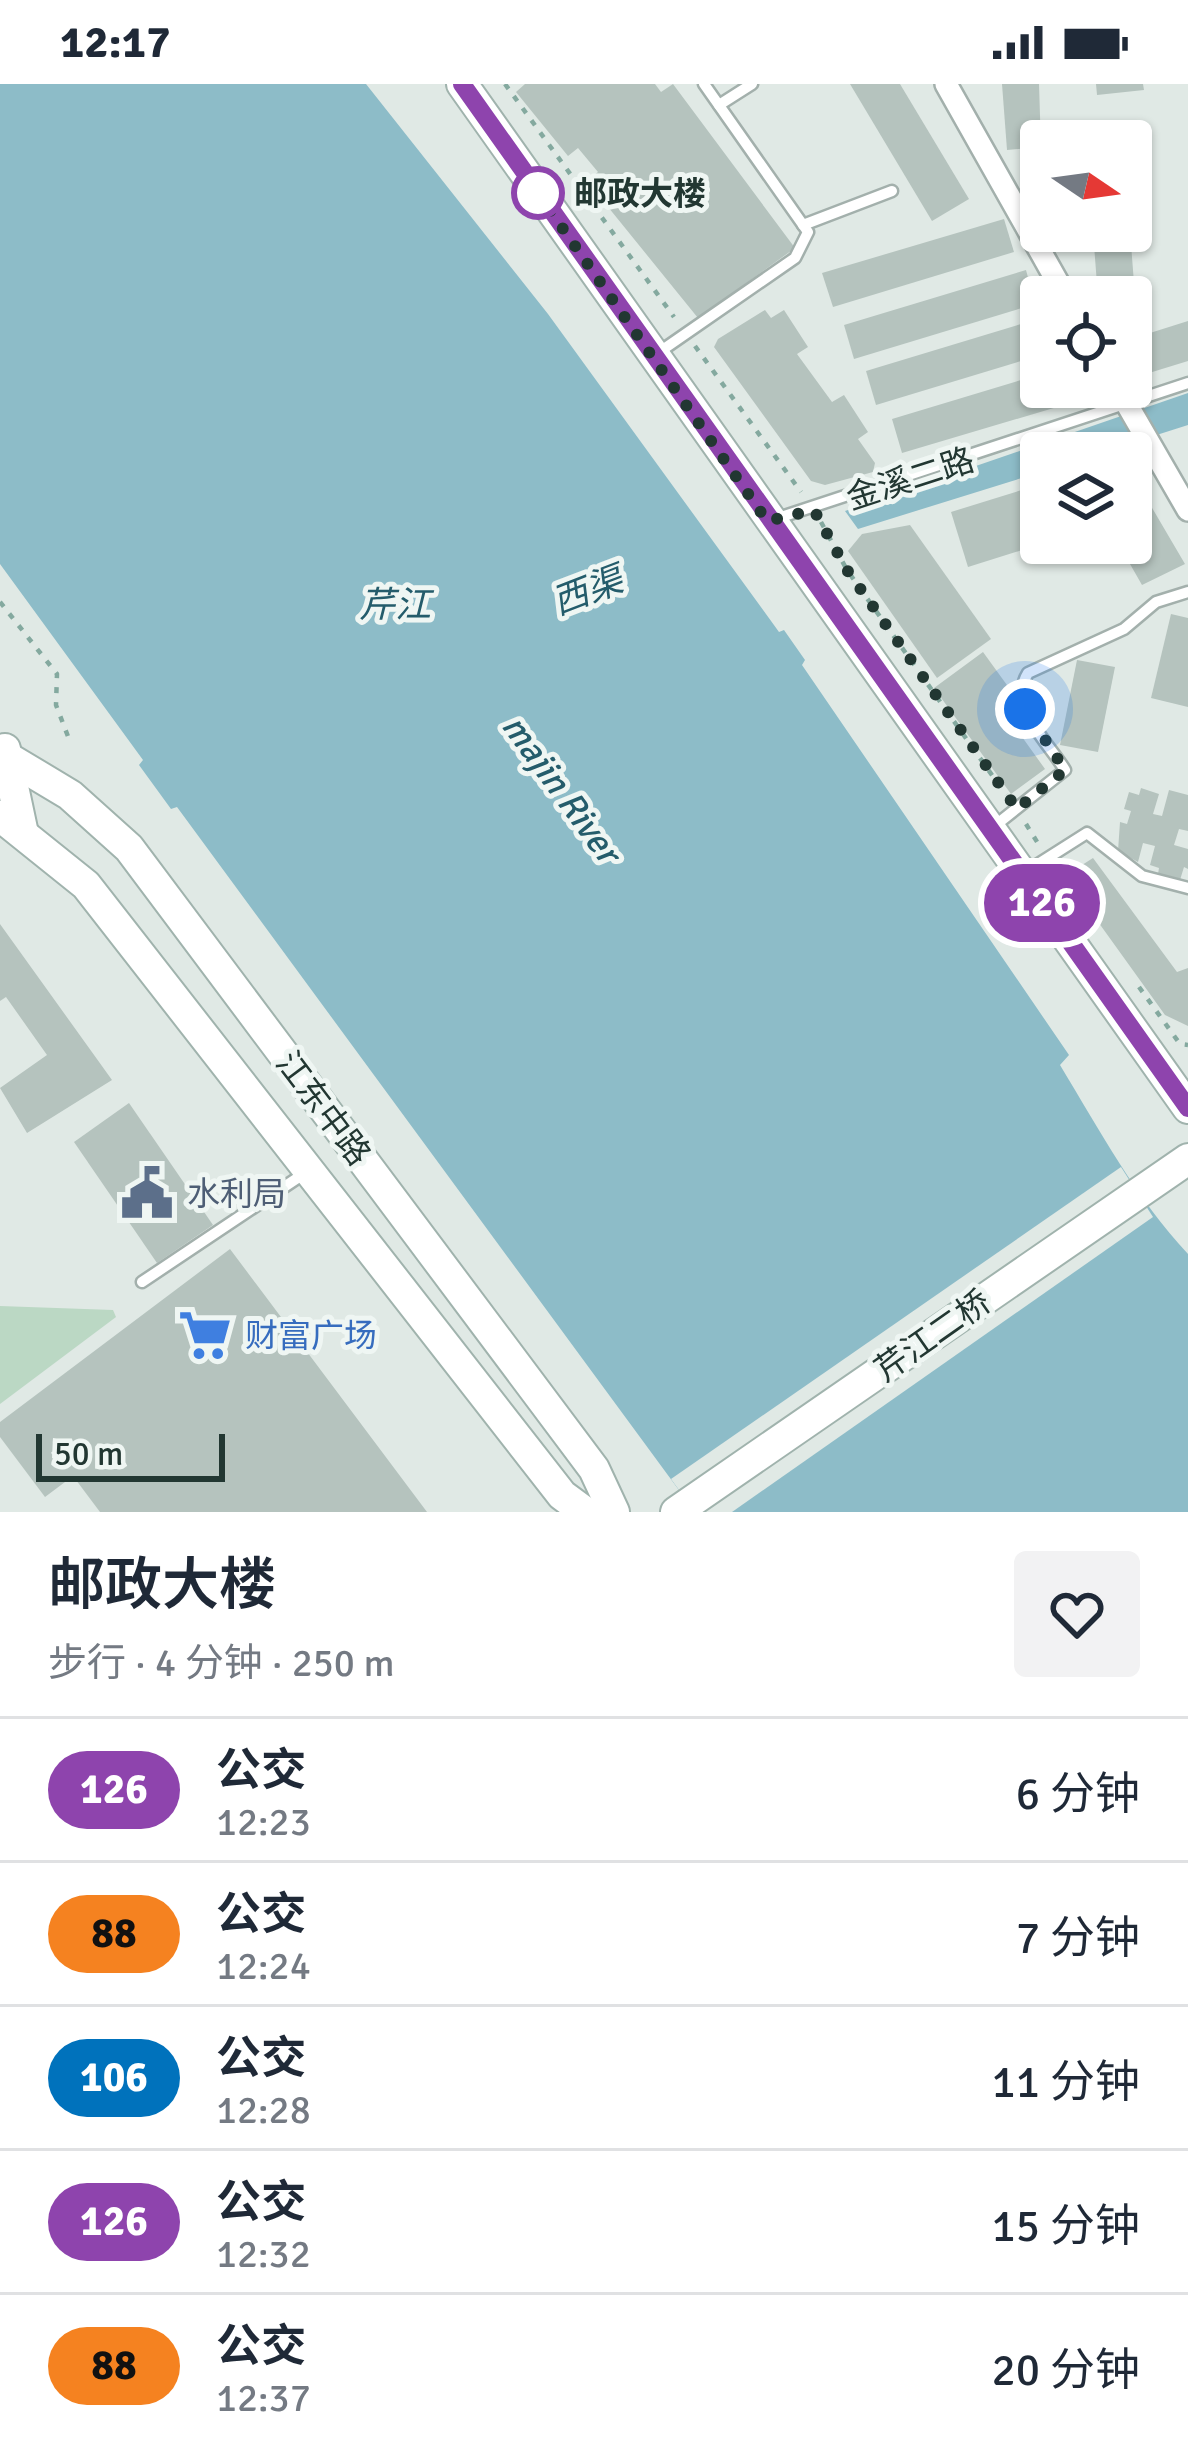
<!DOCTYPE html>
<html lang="zh">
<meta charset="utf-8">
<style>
body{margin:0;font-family:Signika,"Noto Sans SC",sans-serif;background:#f2f2f3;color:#1f2937;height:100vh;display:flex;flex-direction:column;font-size:45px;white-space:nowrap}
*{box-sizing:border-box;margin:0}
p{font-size:39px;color:#747a83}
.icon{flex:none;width:66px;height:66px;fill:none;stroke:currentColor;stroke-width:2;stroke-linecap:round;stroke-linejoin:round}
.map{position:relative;height:1428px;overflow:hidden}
.side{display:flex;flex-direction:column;background:#fff;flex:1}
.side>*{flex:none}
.badge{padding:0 24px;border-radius:39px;font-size:42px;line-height:78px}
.needle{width:78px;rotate:103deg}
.fabs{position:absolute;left:1020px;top:36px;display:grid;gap:24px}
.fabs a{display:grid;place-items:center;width:132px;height:132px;border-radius:12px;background:#fff;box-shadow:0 3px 9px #0004;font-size:60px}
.scale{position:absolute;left:36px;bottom:30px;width:189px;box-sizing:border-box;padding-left:12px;border:6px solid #223732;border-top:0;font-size:33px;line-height:42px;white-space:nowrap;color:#223732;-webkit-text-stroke:9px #eff6f3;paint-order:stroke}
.you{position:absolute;width:60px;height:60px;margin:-30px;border:9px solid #fff;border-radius:50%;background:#1a73e8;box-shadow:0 0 0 18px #1a73e833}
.map>.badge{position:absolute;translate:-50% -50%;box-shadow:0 0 0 6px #fff}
.round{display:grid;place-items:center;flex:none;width:126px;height:126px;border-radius:12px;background:#f2f2f3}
.overview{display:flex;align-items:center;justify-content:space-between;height:204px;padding:0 48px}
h1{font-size:57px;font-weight:600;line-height:90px}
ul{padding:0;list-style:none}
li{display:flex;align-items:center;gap:36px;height:144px;padding:0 48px;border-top:3px solid #e0e1e3}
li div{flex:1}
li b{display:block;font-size:45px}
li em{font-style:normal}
li .badge{min-width:132px;font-weight:700;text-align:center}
.status{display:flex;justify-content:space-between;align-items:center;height:84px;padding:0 60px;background:#fff;direction:ltr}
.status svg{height:33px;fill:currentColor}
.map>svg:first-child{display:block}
</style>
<div class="status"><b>12:17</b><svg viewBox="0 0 49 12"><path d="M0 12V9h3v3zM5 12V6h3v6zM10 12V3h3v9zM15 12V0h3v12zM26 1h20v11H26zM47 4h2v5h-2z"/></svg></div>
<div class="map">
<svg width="1188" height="1428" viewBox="0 0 1188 1428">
<rect width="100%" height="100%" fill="#e0e9e5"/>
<path fill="#bbd8c4" d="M0 1222 113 1226 116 1233 0 1320Z"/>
<g fill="#8dbcc8">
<path d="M0 0H366L548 230 779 548 784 546 805 576 802 581 1069 971 1060 981C1100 1047 1136 1114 1188 1170V1428H695L177 723 171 725 139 681 143 676 0 480Z"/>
<path d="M1188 309V341L1100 369H1041V388L858 445 845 427Z"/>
</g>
<path fill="#e0e9e5" d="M1121 1083 1153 1133 732 1428H695L671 1395Z"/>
<g fill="#b5c3be">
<path d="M525 0H655L661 8 673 0 795 164 698 234 587 97 598 88 578 64 568 72 516 8Z"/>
<path d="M850 0H900L969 115 932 137Z"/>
<path d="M1002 0H1039L1041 63 1007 66Z"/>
<path d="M1096 0H1143L1144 6 1097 11Z"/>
<path d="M1004 135 1014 168 833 223 822 189Z"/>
<path d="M1104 147H1130L1136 225H1131V213H1098L1093 148Z"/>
<path d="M1026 186 1035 220 854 275 844 241Z"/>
<path d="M765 226 771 234 784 226 808 263 797 270 832 318 844 311 868 348 858 355 875 379 873 388 825 401 811 397 714 263 718 255Z"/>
<path d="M1041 234V271L876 321 866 287Z"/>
<path d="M1188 237V277L1136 293 1131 255Z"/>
<path d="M1041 290V303H1080L1084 315 902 369 892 335Z"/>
<path d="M1131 388 1185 480 1142 501 1118 459H1131Z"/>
<path d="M1041 400V460L968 483 951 428Z"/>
<path d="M910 441 991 555 937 594 848 467 862 450Z"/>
<path d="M1171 530 1188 534V623L1151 614Z"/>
<path d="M983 568 1012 608 997 618 1045 685 1011 710 934 604Z"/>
<path d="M1077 576 1115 583 1098 668 1060 661Z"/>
<path d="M1141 704 1159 710 1153 730 1162 732 1169 706 1188 711V747L1179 745 1174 761 1188 765V785L1184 783 1180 796 1158 790 1159 784 1150 781 1155 762 1143 759 1138 778 1118 767 1120 738 1127 740 1131 727 1124 725 1129 708 1139 711Z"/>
<path d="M1093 774 1177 888 1188 884V942L1165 931 1068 796V790Z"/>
<path d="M0 840 112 996 27 1049 0 1004 47 971 6 913 0 917Z"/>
<path d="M129 1019 213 1141 157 1179 74 1058Z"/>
<path d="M230 1165 427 1428H100L73 1392 45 1413 0 1353V1338Z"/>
</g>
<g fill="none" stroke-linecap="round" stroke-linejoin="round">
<g stroke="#a3b0ac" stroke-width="15">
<g id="lane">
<path d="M719 21 752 0"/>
<path d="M803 141 892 107"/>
<path d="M655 271 795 174 808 148 704 0"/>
<path d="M775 435 1188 299"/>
<path d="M992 744 1065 686C1049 659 1007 622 1028 589L1124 545 1156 518 1188 508"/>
<path d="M1024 789 1087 749 1142 792 1188 804"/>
<path d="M142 1198 308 1087"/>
</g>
</g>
<g stroke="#a3b0ac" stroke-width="26">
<g id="street">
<path d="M946 0 1066 213"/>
<path d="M1117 303 1188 426"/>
</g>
</g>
<g stroke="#a0b3ad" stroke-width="34">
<g id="secondary">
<path d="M462 0 1188 1024"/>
<path d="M5 665 22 745"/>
<path d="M0 669 70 711 129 764 594 1385 614 1428"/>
<path d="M0 732 86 801 562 1411 585 1428"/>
<path d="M676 1428 1188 1075"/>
</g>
</g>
<g stroke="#84a99f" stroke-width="4.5" stroke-dasharray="6 9" stroke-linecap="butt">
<path d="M505 0 674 233"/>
<path d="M695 262 801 408"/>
<path d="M821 438 847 486 1006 711"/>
<path d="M0 518 57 590 56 621 69 655"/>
<path d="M1026 740 1039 761"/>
<path d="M1139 903 1180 960 1188 961"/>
</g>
<use href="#lane" stroke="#fff" stroke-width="10"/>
<use href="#street" stroke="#fff" stroke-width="21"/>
<use href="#secondary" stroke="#fff" stroke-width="30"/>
</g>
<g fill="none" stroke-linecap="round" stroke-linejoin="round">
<g stroke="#fff" stroke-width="27">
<path id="line" d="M462 0 1188 1024"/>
</g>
<use href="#line" stroke="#8e44ad" stroke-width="18"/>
<path stroke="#223732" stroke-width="12" stroke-dasharray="0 21.6" d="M538 109 767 437 814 426 847 486 1017 725 1065 686 1025 625"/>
</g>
<defs>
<g id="civic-bare" transform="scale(4.14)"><path d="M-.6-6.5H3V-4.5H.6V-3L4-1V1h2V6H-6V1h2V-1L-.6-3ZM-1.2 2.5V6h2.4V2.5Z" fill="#5c6f8a" stroke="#eff6f3" stroke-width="2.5" paint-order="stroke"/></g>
<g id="supermarket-bare" transform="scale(4.14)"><path d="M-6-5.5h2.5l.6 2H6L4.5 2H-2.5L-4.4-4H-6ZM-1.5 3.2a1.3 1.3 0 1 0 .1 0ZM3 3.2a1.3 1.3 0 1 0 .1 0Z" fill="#3f7fe0" stroke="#eff6f3" stroke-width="2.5" paint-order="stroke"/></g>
</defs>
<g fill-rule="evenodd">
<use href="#civic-bare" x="147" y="1109"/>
<use href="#supermarket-bare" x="205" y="1251"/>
</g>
<circle fill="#fff" stroke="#8e44ad" stroke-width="6" cx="538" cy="109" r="24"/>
<g text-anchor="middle" stroke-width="10" stroke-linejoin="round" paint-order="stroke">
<g font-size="33" font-weight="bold" fill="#223732" stroke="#eff6f3" text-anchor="start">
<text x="574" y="121">邮政大楼</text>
</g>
<g font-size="33" fill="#223732" stroke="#eff6f3">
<text transform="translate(910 394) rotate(-18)" y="12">金溪二路</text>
<text transform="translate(324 1024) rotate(53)" y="12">江东中路</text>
<text transform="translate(932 1251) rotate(-35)" y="12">芹江二桥</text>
</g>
<g font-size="33" fill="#4e5e75" stroke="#eff6f3" text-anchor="start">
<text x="187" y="1121">水利局</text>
</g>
<g font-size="33" fill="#366cbe" stroke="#eff6f3" text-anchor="start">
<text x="245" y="1263">财富广场</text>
</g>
<g font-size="36" font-style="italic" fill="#245c6b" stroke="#eff6f3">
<text transform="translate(587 506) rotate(-21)" y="13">西渠</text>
<text x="395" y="533">芹江</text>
<text transform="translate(562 704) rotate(54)" y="13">majin River</text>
</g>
</g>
</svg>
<div class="fabs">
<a><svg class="needle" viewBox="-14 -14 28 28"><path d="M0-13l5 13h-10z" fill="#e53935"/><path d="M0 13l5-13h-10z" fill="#747a83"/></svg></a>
<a><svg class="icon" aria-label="locate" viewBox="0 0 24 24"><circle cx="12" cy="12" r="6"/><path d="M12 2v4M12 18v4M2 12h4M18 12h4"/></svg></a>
<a><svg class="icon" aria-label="layers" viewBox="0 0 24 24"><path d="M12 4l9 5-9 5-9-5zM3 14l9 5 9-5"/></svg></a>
</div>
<div class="scale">50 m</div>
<div class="you" style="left:1025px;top:625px"></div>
<b class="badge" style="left:1042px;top:819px;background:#8e44ad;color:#fff">126</b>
</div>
<section class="side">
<div class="overview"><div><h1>邮政大楼</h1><p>步行 · 4 分钟 · 250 m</p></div><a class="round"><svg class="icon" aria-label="heart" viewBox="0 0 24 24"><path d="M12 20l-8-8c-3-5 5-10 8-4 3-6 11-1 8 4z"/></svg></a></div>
<ul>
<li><span class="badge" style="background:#8e44ad;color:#fff">126</span><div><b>公交</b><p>12:23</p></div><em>6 分钟</em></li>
<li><span class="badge" style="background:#f58220;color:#111">88</span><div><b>公交</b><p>12:24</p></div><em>7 分钟</em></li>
<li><span class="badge" style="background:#0072bc;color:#fff">106</span><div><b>公交</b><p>12:28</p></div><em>11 分钟</em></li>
<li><span class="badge" style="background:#8e44ad;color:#fff">126</span><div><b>公交</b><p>12:32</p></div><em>15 分钟</em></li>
<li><span class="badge" style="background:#f58220;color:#111">88</span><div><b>公交</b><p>12:37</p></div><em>20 分钟</em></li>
</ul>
</section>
